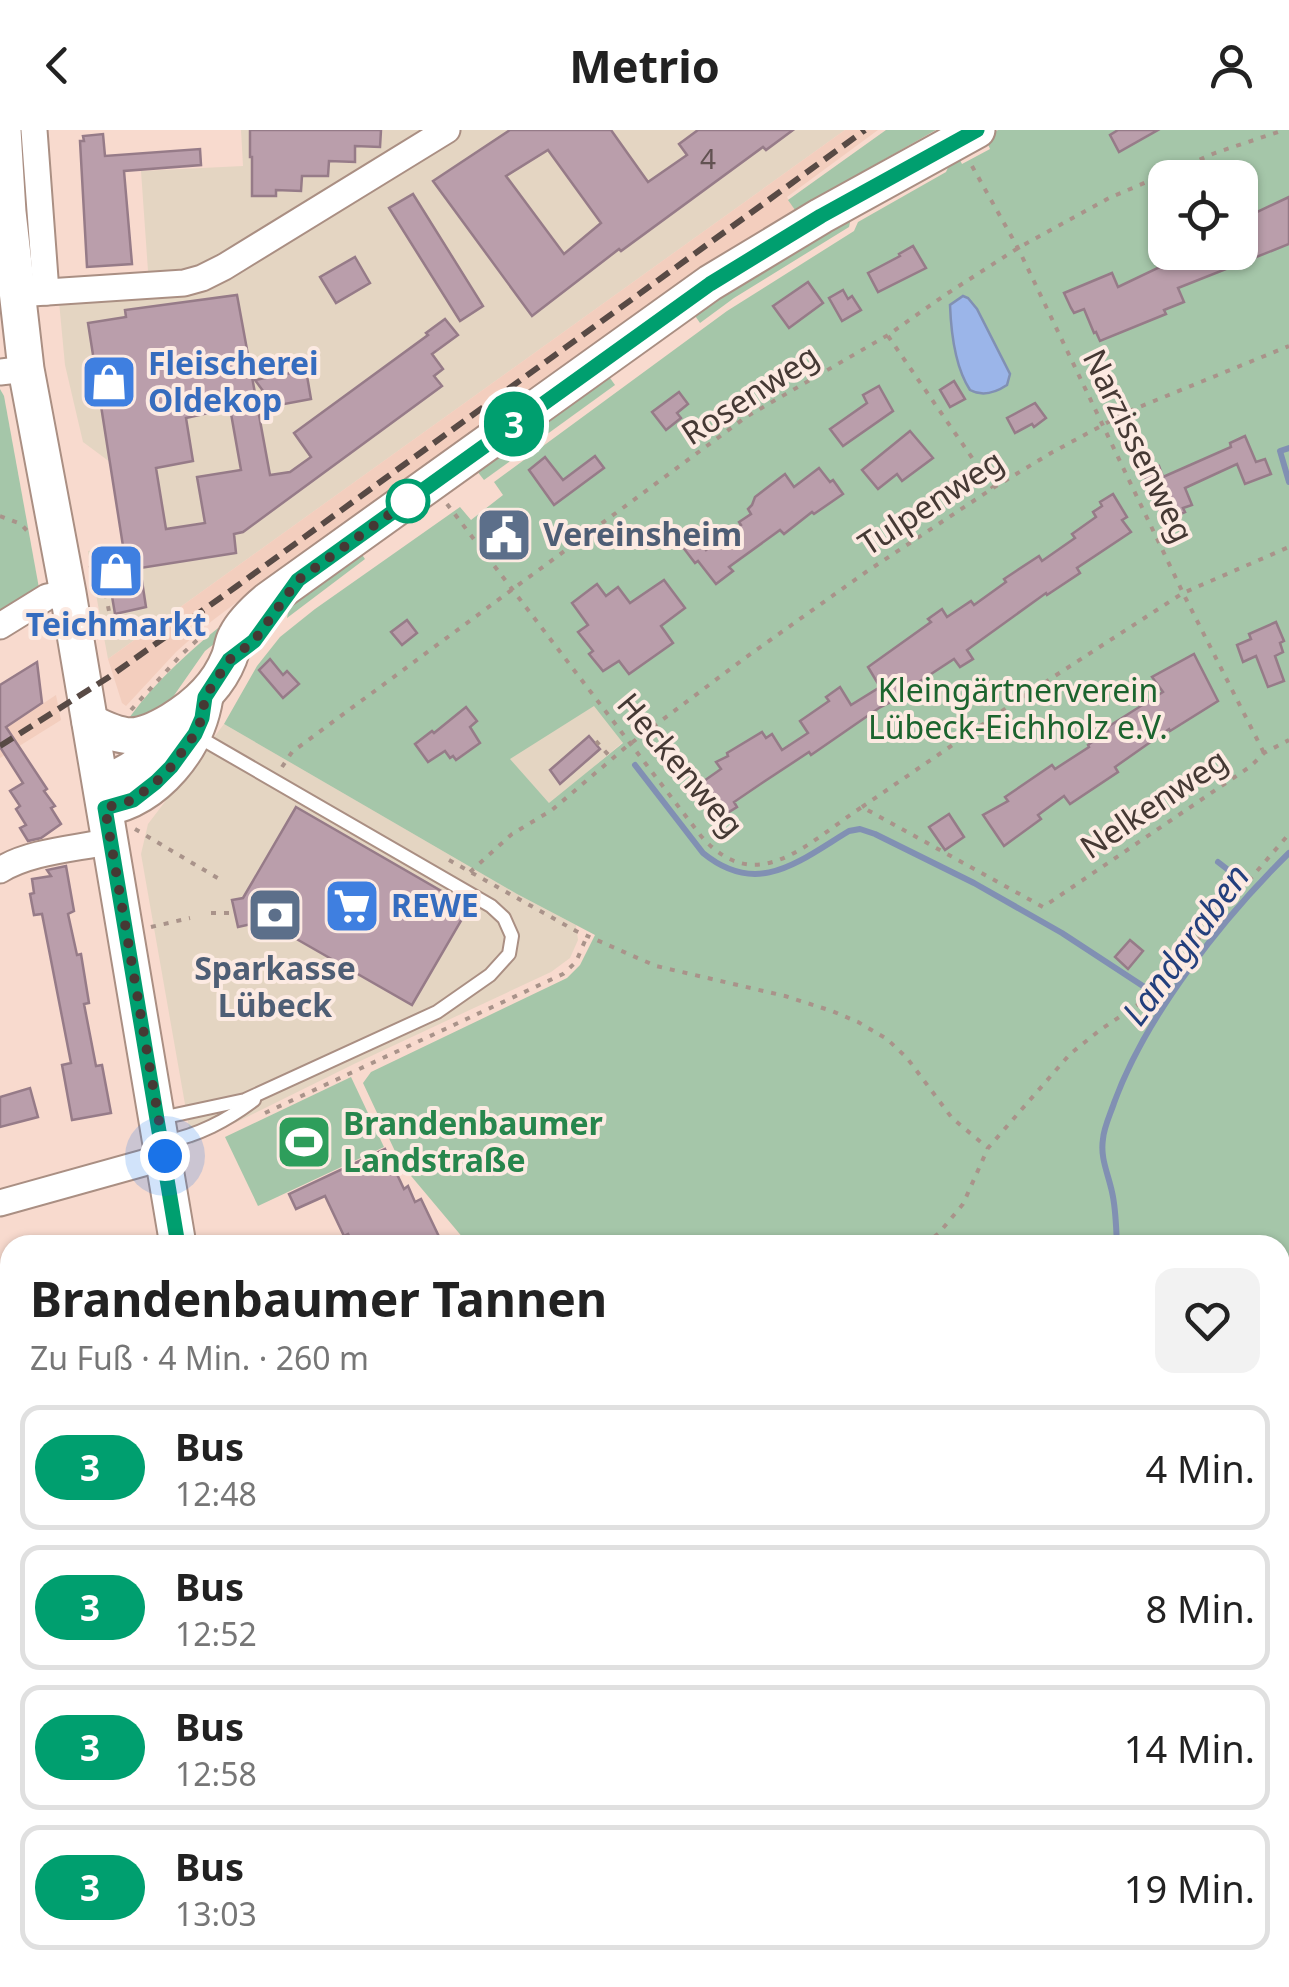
<!DOCTYPE html>
<html lang="de">
<meta charset="utf-8">
<style>
body{margin:0;font-family:"Noto Sans",sans-serif;background:#f2f2f2;color:#222;height:100vh;display:flex;flex-direction:column;font-size:38px;white-space:nowrap}
*{box-sizing:border-box;margin:0}
p{font-size:32px;color:#767676}
.icon{flex:none;width:55px;height:55px;fill:none;stroke:currentColor;stroke-width:2;stroke-linecap:round;stroke-linejoin:round}
.map{position:relative;flex:1;overflow:hidden}
.details{position:absolute;left:0px;top:1105px;width:1290px;height:752px;display:flex;flex-direction:column;background:#fff;border-radius:30px 30px 0 0;box-shadow:0 2px 8px #0004}
.details>*{flex:none}
.badge{padding:0 20px;border-radius:32px;font-size:35px;line-height:65px}
.buttons{position:absolute;left:1148px;top:30px;display:grid;gap:20px}
.buttons a{display:grid;place-items:center;width:110px;height:110px;border-radius:20px;background:#fff;box-shadow:0 2px 8px #0004;font-size:50px}
.you{position:absolute;width:50px;height:50px;margin:-25px;border:8px solid #fff;border-radius:50%;background:#1a73e8;box-shadow:0 0 0 15px #1a73e833}
.map>.badge{position:absolute;translate:-50% -50%;box-shadow:0 0 0 5px #fff}
.round{display:grid;place-items:center;flex:none;width:105px;height:105px;border-radius:20px;background:#f2f2f2}
.head{display:flex;align-items:center;justify-content:space-between;height:170px;padding:0 30px}
h1{font-size:48px;font-weight:700;line-height:75px}
ul{padding:0;list-style:none}
li{display:flex;align-items:center;gap:30px;height:125px;margin:0 20px 15px;padding:0 10px;border:5px solid #e0e0e0;border-radius:20px}
li div{flex:1}
li b{display:block;font-size:38px}
li em{font-style:normal}
li .badge{min-width:110px;font-weight:700;text-align:center}
header{display:flex;justify-content:space-between;align-items:center;height:130px;padding:0 30px;background:#fff;font-size:45px;font-weight:700}
.map>svg:first-child{display:block}
</style>
<header><svg class="icon" aria-label="back" viewBox="0 0 24 24"><path d="M15 5l-7 7 7 7"/></svg>Metrio<svg class="icon" aria-label="person" viewBox="0 0 24 24"><circle cx="12" cy="8" r="4"/><path d="M4 21q1-7 8-7t8 7"/></svg></header>
<div class="map">
<svg width="1289" height="1857" viewBox="0 0 1289 1857">
<rect width="100%" height="100%" fill="#f8dace"/>
<g fill="#e4d5c2">
<path d="M241 0H845L108 529 88 421 123 415 110 332 83 312 65 235 58 161 149 155 141 41 243 36Z"/>
<path d="M594 575 623 612 550 674 509 629Z"/>
<path d="M224 594 517 764 576 795 578 810 570 828 551 842 354 934 192 1014 141 724 148 694Z"/>
</g>
<g fill="#f3cebe">
<path d="M845 0H878L787 67 795 80 699 139 275 443 204 497 176 522 126 576 122 573 108 529Z"/>
<path d="M56 565 61 590 0 628V602Z"/>
</g>
<g fill="#a5c6a9" fill-rule="evenodd">
<path d="M886 0H936L795 80 788 70Z"/>
<path d="M998 0H1289V1563L1280 1552V1115H469L401 1034 363 953 371 942 567 848 580 835 595 805 517 764 224 594 257 536 280 507 315 479 460 377 471 390 503 365 494 352 727 181 854 101 858 92 946 42 950 33 959 28 962 34 990 19 985 7ZM1165 48H1240V122H1165ZM594 576 623 613 549 673 510 629Z"/>
<path d="M851 88 849 97 734 168 700 193 691 180Z"/>
<path d="M605 241 615 255 484 350 473 336Z"/>
<path d="M0 259 4 266 39 458 0 482Z"/>
<path d="M358 419 365 429 287 488C290 463 338 435 358 419Z"/>
<path d="M233 486 229 502 205 521 159 587 129 588C157 549 195 516 233 486Z"/>
<path d="M351 947 384 1017 258 1076 225 1007Z"/>
<path d="M842 1848H1080L1076 1857H849Z"/>
</g>
<g fill="#9bb5e9" stroke="#8190b3" stroke-width="2.5">
<path d="M963 166 968 168 977 179 1010 244 1007 255C995 263 983 267 970 260 955 237 951 202 950 175Z"/>
<path d="M1280 1603 1289 1609V1713L1280 1705Z"/>
</g>
<g fill="none" stroke-linecap="round" stroke-linejoin="round">
<g stroke="#8190b3" stroke-width="6">
<path d="M1289 318 1280 321 1289 352"/>
<path d="M635 635 703 723C758 768 799 731 849 701L860 699 875 704 974 753 1062 803 1149 860"/>
<path d="M1218 732 1236 746"/>
<path d="M1117 1115C1116 1097 1116 1079 1112 1062 1108 1043 1100 1028 1103 1009 1104 997 1110 985 1114 973 1146 885 1223 788 1289 723"/>
<path d="M1280 1446 1289 1462"/>
</g>
</g>
<g fill="#ba9eab" stroke="#967b88" stroke-width="2.5" fill-rule="evenodd">
<path d="M250 0H381L380 17 355 16V32L329 31 328 46H302L301 61 276 60V66H252V27H250Z"/>
<path d="M510 0H611L648 52 687 25 679 14 698 0H793L766 20 763 17 621 121 619 119 532 186 433 51ZM548 20 601 93 564 124 506 46Z"/>
<path d="M1118 0H1158L1119 22 1110 5Z"/>
<path d="M103 4 105 26 200 19 201 35 124 41 132 134 87 137 80 11H84L83 6Z"/>
<path d="M413 64 483 176 460 191 389 78Z"/>
<path d="M1289 67V114L1178 158 1184 172 1164 180 1166 184 1100 211 1096 202 1094 203 1084 179 1074 183 1071 178 1064 163 1112 143 1118 157 1160 137 1158 133 1174 122H1256L1240 90Z"/>
<path d="M913 116 926 138 878 162 868 143 900 126 899 124Z"/>
<path d="M355 127 370 153 336 173 320 147Z"/>
<path d="M808 152 823 173 789 198 773 176Z"/>
<path d="M843 160 848 169 852 166 861 180 842 191 829 168Z"/>
<path d="M237 165 270 345 290 342 311 327 294 303 428 205 426 203 445 189 458 205 432 224 443 239 434 246 442 256 243 402 234 404 236 423 140 438 146 477 115 484 104 419 123 416 88 193 126 187 125 180ZM230 278 241 340 197 347 205 393 166 399 156 338 193 331 186 288Z"/>
<path d="M306 240 311 269 274 276 255 250Z"/>
<path d="M954 251 965 269 950 277 940 260Z"/>
<path d="M879 256 893 281 843 316 830 299 867 273 863 265Z"/>
<path d="M679 262 688 274 677 283 681 288 666 300 652 282Z"/>
<path d="M1035 273 1046 288 1034 297 1032 294 1015 303 1007 288Z"/>
<path d="M910 301 933 328 902 351 897 344 878 359 862 340Z"/>
<path d="M1245 306 1256 332 1265 329 1271 344 1245 354 1237 334 1185 358 1192 375 1183 378 1185 382 1164 391 1143 343 1159 336 1163 347 1231 317 1230 313Z"/>
<path d="M595 326 604 338 554 375 529 340 545 327 563 350Z"/>
<path d="M819 338 830 352 833 350 843 364 814 384 812 382 784 404 780 400 729 437 733 441 716 454 698 431 695 433 682 416 695 405 706 420 741 395 739 392 751 384 748 379 752 375 755 367 785 344 794 357Z"/>
<path d="M1113 364 1127 387 1122 390 1131 402 1077 438 1080 443 1047 465 1046 463 967 520 973 529 960 537 954 529 905 561 907 564 879 578 811 625 809 622 762 653 734 672 737 677 724 685 701 653 721 639 716 632 728 626 727 623 762 602 766 608 772 604 782 620 808 603 800 591 829 571 826 567 840 557 851 575 880 557 868 537 931 492 928 489 942 479 947 487 971 471 974 475 1006 452 1004 449 1039 426 1042 431 1075 408 1072 404 1096 387 1093 382 1102 376 1100 372Z"/>
<path d="M514 382 529 403 496 427 481 407Z"/>
<path d="M664 450 685 478 661 496 673 513 629 544 619 531 603 541 589 524 593 521 578 502 588 495 572 473 597 454 606 466 618 457 630 473Z"/>
<path d="M407 490 417 503 402 515 391 502Z"/>
<path d="M1276 492 1284 511 1280 513 1283 522 1275 526 1284 551 1268 557 1256 526 1243 532 1237 515 1251 509 1249 504Z"/>
<path d="M1194 524 1218 571 1170 601 1169 599 1115 637 1118 642 1070 674 1064 666 1038 685 1041 689 1004 716 983 685 1008 671 1005 667 1052 635 1055 639 1089 617 1088 615 1108 601 1106 598 1163 562 1152 547Z"/>
<path d="M270 529 283 545 287 541 299 554 283 568 259 540Z"/>
<path d="M37 532 42 573 6 597 47 659 44 661 55 676 51 678 61 694 41 708 28 711 20 698 26 695 16 679 20 676 10 661 23 653 0 617V555Z"/>
<path d="M466 577 477 591 470 597 480 613 456 630 453 626 450 628 445 621 428 632 415 614 432 601 434 603Z"/>
<path d="M589 606 600 619 560 654 550 640Z"/>
<path d="M296 677 469 777 412 875 265 791 238 797 232 770 243 768Z"/>
<path d="M949 684 964 707 945 720 929 697Z"/>
<path d="M66 736 74 781 68 784 77 825 81 824 89 873 84 874 96 936 102 935 111 983 72 990 62 935 71 933 42 784 34 785 30 764 34 763 32 749 51 746 47 740Z"/>
<path d="M1130 810 1143 821 1128 839 1115 827Z"/>
<path d="M30 958 38 987 0 997V967Z"/>
<path d="M385 1019 404 1059 408 1056 415 1072 421 1069 443 1115H354L348 1104 344 1106 325 1066 296 1079 289 1064Z"/>
</g>
<g fill="none" stroke-linecap="round" stroke-linejoin="round">
<g stroke="#aa8f83" stroke-width="16">
<g id="lane">
<path d="M161 988 245 970 437 882 490 845 509 824 512 806 504 788 491 776 197 606"/>
<path d="M165 1012C199 1005 226 991 254 970"/>
<path d="M96 1848 97 1857"/>
</g>
</g>
<g stroke="#aa8f83" stroke-width="29">
<g id="street">
<path d="M34 0 46 162"/>
<path d="M17 164 184 153 202 148 224 137 447 0"/>
<path d="M0 242 26 239"/>
<path d="M0 496 47 467 68 463"/>
<path d="M0 740C31 721 75 719 111 711"/>
<path d="M0 1073 165 1027"/>
<path d="M0 1728 10 1724"/>
<path d="M254 1857 255 1848"/>
<path d="M1096 1857 1101 1848"/>
</g>
</g>
<g stroke="#aa8f83" stroke-width="39">
<g id="secondary">
<path d="M3 0 8 82 26 239 68 463 178 1115"/>
<path d="M90 592C125 610 137 611 171 591 196 576 218 556 229 528 232 521 232 513 236 506 243 492 256 480 268 470L710 153 821 86 977 0"/>
<path d="M101 652C131 645 148 629 167 605"/>
<path d="M105 678C157 668 197 618 205 567"/>
<path d="M302 1848 304 1857"/>
</g>
</g>
<g stroke="#a9938a" stroke-width="4" stroke-dasharray="5 8" stroke-linecap="butt">
<path d="M972 36 1018 118 1183 463 1264 623"/>
<path d="M888 206 993 358"/>
<path d="M447 374 701 706C757 770 808 712 862 677L1043 777 1251 636 1264 623 1289 610"/>
<path d="M0 386 21 394 28 402"/>
<path d="M89 438 100 436 111 491"/>
<path d="M131 580 181 525 208 500"/>
<path d="M596 611 612 629"/>
<path d="M282 637 292 622 746 287 888 205 945 165 1018 118 1109 68 1215 23 1284 0"/>
<path d="M862 677 1027 564 1183 463 1289 417"/>
<path d="M135 699 221 750"/>
<path d="M449 730 576 801 656 836 785 866 832 881 858 892 887 909 907 928 952 988 988 1018"/>
<path d="M470 742 512 704 552 680 626 617 745 528 866 442 993 358 1051 323 1127 282 1289 216"/>
<path d="M211 783H234"/>
<path d="M151 797 190 788"/>
<path d="M265 983 563 844 576 832 587 806"/>
<path d="M924 1115 939 1103 963 1074 988 1018 1070 924 1100 900 1154 864 1193 815 1289 704"/>
<path d="M0 1763 10 1753"/>
<path d="M0 1843 5 1838"/>
<path d="M52 1848 58 1857"/>
</g>
<use href="#lane" stroke="#fff" stroke-width="12"/>
<use href="#street" stroke="#fff" stroke-width="25"/>
<use href="#secondary" stroke="#fff" stroke-width="35"/>
<path stroke="#584a45" stroke-width="6" stroke-dasharray="15 8" stroke-linecap="butt" d="M0 616 109 547 237 456 865 0"/>
</g>
<g fill="none" stroke-linecap="round" stroke-linejoin="round">
<g stroke="#fff" stroke-width="22">
<path id="line" d="M178 1115 105 678 133 670 156 652 171 637 195 604 202 588 205 567 229 530 254 511 298 450 710 154 821 86 977 0"/>
</g>
<use href="#line" stroke="#009f6f" stroke-width="15"/>
<path stroke="#453934" stroke-width="10" stroke-dasharray="0 18" d="M165 1026 105 678 133 670 156 652 171 637 195 604 202 588 205 567 229 530 254 511 298 450 408 371"/>
</g>
<defs>
<g id="shop-square" transform="scale(2.875)"><rect x="-9" y="-9" width="18" height="18" rx="4" fill="#3f7fe0" stroke="#fceae2"/><path d="M-5-2.5h2.3a2.7 3.5 0 0 1 5.4 0H5L5.5 6h-11ZM-1.5-2.5h3a1.5 2.3 0 0 0-3 0Z" fill="#fff"/></g>
<g id="civic-square" transform="scale(2.875)"><rect x="-9" y="-9" width="18" height="18" rx="4" fill="#5c6f8a" stroke="#fceae2"/><path d="M-.6-6.5H3V-4.5H.6V-3L4-1V1h2V6H-6V1h2V-1L-.6-3ZM-1.2 2.5V6h2.4V2.5Z" fill="#fff"/></g>
<g id="supermarket-square" transform="scale(2.875)"><rect x="-9" y="-9" width="18" height="18" rx="4" fill="#3f7fe0" stroke="#fceae2"/><path d="M-6-5.5h2.5l.6 2H6L4.5 2H-2.5L-4.4-4H-6ZM-1.5 3.2a1.3 1.3 0 1 0 .1 0ZM3 3.2a1.3 1.3 0 1 0 .1 0Z" fill="#fff"/></g>
<g id="bank-square" transform="scale(2.875)"><rect x="-9" y="-9" width="18" height="18" rx="4" fill="#5c6f8a" stroke="#fceae2"/><path d="M-6-4H6V4H-6ZM0-2.3a2.3 2.3 0 1 0 0 4.6a2.3 2.3 0 1 0 0-4.6Z" fill="#fff"/></g>
<g id="stadium-square" transform="scale(2.875)"><rect x="-9" y="-9" width="18" height="18" rx="4" fill="#2e9e5b" stroke="#fceae2"/><path d="M0-5a6.5 5 0 1 0 0 10a6.5 5 0 1 0 0-10ZM-3.5-1.8h7v3.6h-7Z" fill="#fff"/></g>
</defs>
<g fill-rule="evenodd">
<use href="#shop-square" x="109" y="252"/>
<use href="#civic-square" x="504" y="405"/>
<use href="#shop-square" x="116" y="441"/>
<use href="#supermarket-square" x="352" y="776"/>
<use href="#bank-square" x="275" y="785"/>
<use href="#stadium-square" x="304" y="1012"/>
</g>
<circle fill="#fff" stroke="#009f6f" stroke-width="5" cx="408" cy="371" r="20"/>
<g text-anchor="middle" stroke-width="8" stroke-linejoin="round" paint-order="stroke">
<g font-size="28" fill="#625252">
<text x="708" y="39">4</text>
</g>
<g font-size="32" font-weight="bold" fill="#366cbe" stroke="#fceae2" text-anchor="start">
<text x="148" y="245">Fleischerei<tspan x="148" dy="37">Oldekop</tspan></text>
<text x="116" y="506" text-anchor="middle">Teichmarkt</text>
<text x="391" y="787">REWE</text>
</g>
<g font-size="32" fill="#453934" stroke="#fceae2">
<text transform="translate(750 265) rotate(-33)" y="11">Rosenweg</text>
<text transform="translate(1138 316) rotate(64)" y="11">Narzissenweg</text>
<text transform="translate(931 373) rotate(-33)" y="11">Tulpenweg</text>
<text transform="translate(680 635) rotate(50)" y="11">Heckenweg</text>
<text transform="translate(1154 674) rotate(-34)" y="11">Nelkenweg</text>
</g>
<g font-size="32" font-weight="bold" fill="#4e5e75" stroke="#fceae2" text-anchor="start">
<text x="543" y="416">Vereinsheim</text>
<text x="275" y="850" text-anchor="middle">Sparkasse<tspan x="275" dy="37">Lübeck</tspan></text>
</g>
<g font-size="32" fill="#1c642e" stroke="#fceae2">
<text x="1018" y="572">Kleingärtnerverein<tspan x="1018" dy="37">Lübeck-Eichholz e.V.</tspan></text>
</g>
<g font-size="32" font-weight="bold" fill="#27864d" stroke="#fceae2" text-anchor="start">
<text x="343" y="1005">Brandenbaumer<tspan x="343" dy="37">Landstraße</tspan></text>
</g>
<g font-size="35" font-style="italic" fill="#233f7d" stroke="#fceae2">
<text transform="translate(1186 815) rotate(-54)" y="12">Landgraben</text>
</g>
</g>
</svg>
<div class="buttons">
<a><svg class="icon" aria-label="locate" viewBox="0 0 24 24"><circle cx="12" cy="12" r="6"/><path d="M12 2v4M12 18v4M2 12h4M18 12h4"/></svg></a>
</div>
<div class="you" style="left:165px;top:1026px"></div>
<b class="badge" style="left:514px;top:294px;background:#009f6f;color:#fff">3</b>
<section class="details">
<div class="head"><div><h1>Brandenbaumer Tannen</h1><p>Zu Fuß · 4 Min. · 260 m</p></div><a class="round"><svg class="icon" aria-label="heart" viewBox="0 0 24 24"><path d="M12 20l-8-8c-3-5 5-10 8-4 3-6 11-1 8 4z"/></svg></a></div>
<ul>
<li><span class="badge" style="background:#009f6f;color:#fff">3</span><div><b>Bus</b><p>12:48</p></div><em>4 Min.</em></li>
<li><span class="badge" style="background:#009f6f;color:#fff">3</span><div><b>Bus</b><p>12:52</p></div><em>8 Min.</em></li>
<li><span class="badge" style="background:#009f6f;color:#fff">3</span><div><b>Bus</b><p>12:58</p></div><em>14 Min.</em></li>
<li><span class="badge" style="background:#009f6f;color:#fff">3</span><div><b>Bus</b><p>13:03</p></div><em>19 Min.</em></li>
</ul>
</section>
</div>
